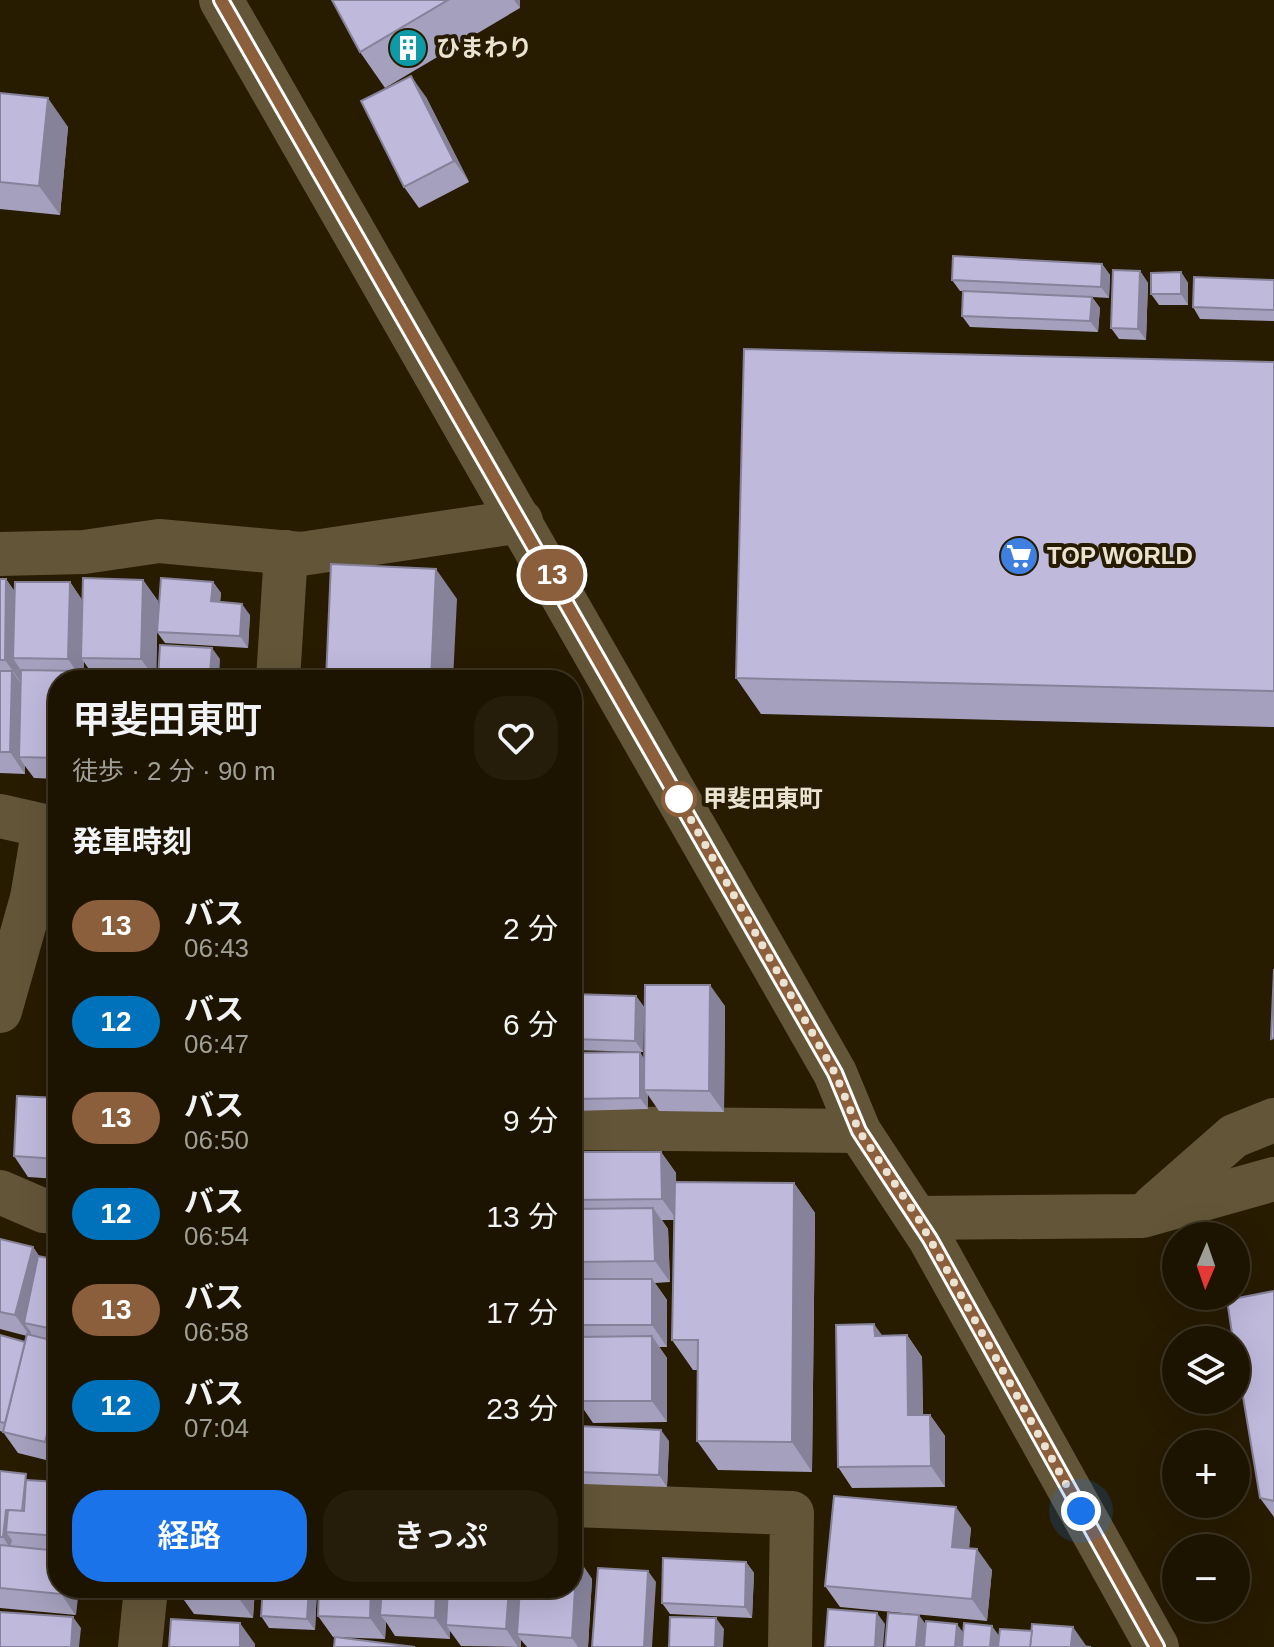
<!DOCTYPE html>
<html lang="ja">
<meta charset="utf-8">
<style>
body{margin:0;font-family:Arial,"Noto Sans JP",sans-serif;background:#251d0a;color:#f1f3f6;height:100vh;display:flex;flex-direction:column;font-size:30px;white-space:nowrap}
*{box-sizing:border-box;margin:0}
p{font-size:26px;color:#a09e99}
.icon{flex:none;width:44px;height:44px;fill:none;stroke:currentColor;stroke-width:2;stroke-linecap:round;stroke-linejoin:round}
.map{position:relative;flex:1;overflow:hidden}
.drawer{position:absolute;left:48px;top:670px;width:534px;height:928px;display:flex;flex-direction:column;background:#1d1400;border-radius:32px;box-shadow:0 8px 32px #0002,0 0 0 2px #3b3322}
.drawer>*{flex:none}
.badge{padding:0 16px;border-radius:26px;font-size:28px;line-height:52px}
.needle{width:52px;rotate:182deg}
.fabs{position:absolute;left:1162px;top:1222px;display:grid;gap:16px}
.fabs a{display:grid;place-items:center;width:88px;height:88px;border-radius:50%;background:#1d1400;box-shadow:0 8px 32px #0002,0 0 0 2px #3b3322;font-size:40px}
.you{position:absolute;width:40px;height:40px;margin:-20px;border:6px solid #fff;border-radius:50%;background:#1a73e8;box-shadow:0 0 0 12px #1a73e833}
.map>.badge{position:absolute;translate:-50% -50%;box-shadow:0 0 0 4px #fff}
h2{padding:0 24px;font-size:30px;line-height:72px}
.round{display:grid;place-items:center;flex:none;width:84px;height:84px;border-radius:32px;background:#251d0a}
.summary{display:flex;align-items:center;justify-content:space-between;height:136px;padding:0 24px}
h1{font-size:38px;font-weight:600;line-height:60px}
.action{display:flex;gap:16px;margin-top:auto;padding:16px 24px}
.action a{flex:1;height:92px;border-radius:32px;background:#1a73e8;color:#fff;font-size:32px;font-weight:600;line-height:92px;text-align:center}
.action a+a{background:#251d0a;color:#f1f3f6}
ul{padding:0;list-style:none}
li{display:flex;align-items:center;gap:24px;height:96px;padding:0 24px}
li div{flex:1}
li b{display:block;font-size:30px}
li em{font-style:normal}
li .badge{min-width:88px;font-weight:700;text-align:center}
.map>svg:first-child{display:block}
</style>
<div class="map">
<svg width="1274" height="1647" viewBox="0 0 1274 1647">
<rect width="100%" height="100%" fill="#271b00"/>
<g fill="none" stroke-linecap="round" stroke-linejoin="round">
<g stroke="#635538" stroke-width="44">
<path d="M0 554 84 552 159 541 301 554 521 521"/>
<path d="M278 680 286 552"/>
<path d="M0 816 44 826 32 898 58 900"/>
<path d="M0 1011 32 898"/>
<path d="M572 1128 859 1131"/>
<path d="M0 1192 44 1211 58 1212"/>
<path d="M1153 1207 1234 1136 1274 1120"/>
<path d="M918 1218 1142 1216 1274 1179"/>
<path d="M572 1505 792 1513 790 1647"/>
<path d="M140 1647 146 1588"/>
</g>
<path stroke="#635538" stroke-width="44" d="M221 0 835 1073 859 1131 930 1239 1157 1647"/>
</g>
<g fill="#a4a0bd">
<path d="M332 0H520V8L385 88 360 52Z"/>
<path d="M0 93 68 127 60 215 0 209Z"/>
<path d="M426 97 469 182 419 208 404 187Z"/>
<path d="M1102 264 1110 275 1109 298 1092 297 1100 308 1098 332 970 327 962 316 990 292 960 291 952 280Z"/>
<path d="M1140 271 1148 283 1146 340 1119 339 1111 328Z"/>
<path d="M1181 272 1188 283V305H1159L1151 294Z"/>
<path d="M1274 280V321L1200 319 1193 307Z"/>
<path d="M1274 362V727L761 714 736 678Z"/>
<path d="M0 579H6L14 591 70 582 82 600 143 580 158 601 157 627 213 582 221 593 220 602 250 615 248 648 165 643 157 632 156 680H92L93 675 84 662 83 677 86 680H58V779L34 778 25 766V774L0 773Z"/>
<path d="M572 994 636 996 644 1007 643 1052 572 1050Z"/>
<path d="M725 1006 724 1112 659 1111 648 1095V1109L572 1111V1053L644 1059Z"/>
<path d="M58 1098V1179L28 1177 14 1156Z"/>
<path d="M572 1152H661L676 1173V1182L794 1183 815 1213 812 1472 718 1470 697 1441 698 1370H693L672 1340 674 1220H662L668 1229 670 1282 655 1283 667 1300V1347H659L667 1358V1422L593 1423 578 1401 577 1346H572Z"/>
<path d="M0 1239 33 1247 39 1256 58 1260V1463L18 1453 3 1432 0 1431V1335L25 1342 27 1336 0 1329Z"/>
<path d="M1274 1291V1517L1260 1498Z"/>
<path d="M907 1335 922 1357 923 1415H930L945 1436V1487L852 1488 838 1467 882 1336Z"/>
<path d="M669 1441 667 1487 584 1484 576 1472Z"/>
<path d="M0 1471 30 1480 58 1482V1588L76 1615 0 1608Z"/>
<path d="M971 1528 969 1549 992 1570 987 1621 840 1607 825 1586Z"/>
<path d="M577 1557 592 1579 588 1647H527L521 1640V1647L461 1646 450 1631V1639L395 1636 386 1622 385 1639 333 1637 318 1616 572 1588Z"/>
<path d="M746 1562 754 1573 752 1618 670 1614 662 1603Z"/>
<path d="M255 1588 253 1618 194 1614 179 1593Z"/>
<path d="M263 1588H317L315 1630 269 1628 261 1616Z"/>
</g>
<g fill="#86829a">
<path d="M514 0H520V8Z"/>
<path d="M411 76 426 97 469 182 454 161Z"/>
<path d="M48 98 68 127 60 215 39 186Z"/>
<path d="M1102 264 1110 275 1109 298 1101 287Z"/>
<path d="M1140 271 1148 283 1146 340 1138 329Z"/>
<path d="M1181 272 1188 283V305L1181 294Z"/>
<path d="M1092 297 1100 308 1098 332 1090 321Z"/>
<path d="M436 569 457 599 453 680H431Z"/>
<path d="M6 579 21 600 13 658 20 669V681L5 660Z"/>
<path d="M143 580 158 601 156 680 141 659Z"/>
<path d="M70 582 85 604 81 658 84 662 83 677 86 680H79V675L68 659Z"/>
<path d="M213 582 221 593 219 612 211 601Z"/>
<path d="M242 604 250 615 248 648 240 636Z"/>
<path d="M212 648 220 659 219 680 210 673Z"/>
<path d="M12 671 27 692 19 757 25 766V774L10 752Z"/>
<path d="M710 985 725 1006 724 1112 709 1091Z"/>
<path d="M636 996 644 1007 643 1052 635 1041Z"/>
<path d="M640 1052 647 1063 644 1090 648 1095V1109L640 1098Z"/>
<path d="M661 1152 676 1173 677 1220 662 1199Z"/>
<path d="M794 1183 815 1213 812 1472 792 1442Z"/>
<path d="M653 1208 668 1229 670 1282 655 1261Z"/>
<path d="M33 1247 48 1269 24 1323 31 1332 30 1336 15 1315Z"/>
<path d="M652 1279 667 1300V1347L652 1325Z"/>
<path d="M874 1324 889 1345 875 1336Z"/>
<path d="M907 1335 922 1357 923 1436 908 1415Z"/>
<path d="M652 1336 667 1358V1422L652 1401Z"/>
<path d="M57 1394 58 1396V1461L45 1442Z"/>
<path d="M930 1415 945 1436V1487L931 1466Z"/>
<path d="M661 1430 669 1441 667 1487 659 1475Z"/>
<path d="M956 1507 971 1528 967 1568 952 1547Z"/>
<path d="M6 1510 14 1521 6 1532 12 1540 10 1548 3 1537Z"/>
<path d="M977 1549 992 1570 987 1621 972 1599Z"/>
<path d="M577 1557 592 1579 588 1647H578L572 1638Z"/>
<path d="M746 1562 754 1573 752 1618 745 1607Z"/>
<path d="M648 1571 656 1582 652 1647H644Z"/>
<path d="M62 1588H79L76 1615 61 1594Z"/>
<path d="M238 1588H255L253 1618 238 1597Z"/>
<path d="M309 1588H317L315 1630 307 1619Z"/>
<path d="M371 1588H387L380 1615 386 1622 385 1639 370 1618Z"/>
<path d="M436 1588H452L446 1625 450 1631V1639L435 1618Z"/>
<path d="M509 1588H525L517 1634 521 1640V1647H518L506 1629Z"/>
<path d="M877 1613 885 1624 883 1647H875Z"/>
<path d="M919 1615 927 1626 925 1647H916Z"/>
<path d="M73 1617 81 1628 79 1647H71Z"/>
<path d="M716 1618 724 1629 723 1647H715Z"/>
<path d="M240 1623 255 1644V1647H240Z"/>
<path d="M957 1624 965 1635 964 1647H955Z"/>
<path d="M992 1626 1000 1637 999 1647H990Z"/>
<path d="M1073 1627 1087 1647 1071 1645Z"/>
</g>
<g fill="#bfbadc" stroke="#86829a" stroke-width="2">
<path d="M332 0H448L360 52Z"/>
<path d="M411 76 454 161 404 187 361 101Z"/>
<path d="M0 93 48 98 39 186 0 182Z"/>
<path d="M953 256 1102 264 1101 287 952 280Z"/>
<path d="M1113 270 1140 271 1138 329 1111 328Z"/>
<path d="M1181 272V294H1151V273Z"/>
<path d="M1194 277 1274 280V310L1193 307Z"/>
<path d="M963 291 1092 297 1090 321 962 316Z"/>
<path d="M744 349 1274 362V691L736 678Z"/>
<path d="M331 564 436 569 431 680H326Z"/>
<path d="M83 578 143 580 141 659 81 658Z"/>
<path d="M161 578 213 582 211 601 242 604 240 636 157 632Z"/>
<path d="M0 579H6L5 660H0Z"/>
<path d="M15 582H70L68 659 13 658Z"/>
<path d="M160 645 212 648 210 673H230V680H158Z"/>
<path d="M21 670 79 671V680H58V758L19 757Z"/>
<path d="M0 671H12L10 752H0Z"/>
<path d="M93 673H136V680H92Z"/>
<path d="M1274 969V1038L1271 1039Z"/>
<path d="M645 985H710L709 1091 644 1090Z"/>
<path d="M572 994 636 996 635 1041 572 1039Z"/>
<path d="M640 1052V1098L572 1099V1053Z"/>
<path d="M17 1096 58 1098V1159L14 1156Z"/>
<path d="M572 1152H661L662 1199 572 1200Z"/>
<path d="M675 1182 794 1183 792 1442 697 1441 698 1340H672Z"/>
<path d="M653 1208 655 1261 572 1262V1209Z"/>
<path d="M0 1239 33 1247 15 1315 0 1312Z"/>
<path d="M38 1256 58 1260V1330L24 1323Z"/>
<rect x="572" y="1279" width="80" height="46"/>
<path d="M1274 1291V1501L1260 1498 1236 1355V1340H1233L1227 1300Z"/>
<path d="M874 1324 875 1336 907 1335 908 1415H930L931 1466 838 1467 836 1325Z"/>
<path d="M27 1334 58 1342V1395L57 1394 45 1442 3 1432Z"/>
<path d="M0 1335 25 1342 5 1423 0 1422Z"/>
<path d="M652 1336V1401H578L577 1337Z"/>
<path d="M578 1426 661 1430 659 1475 576 1472Z"/>
<path d="M0 1471 26 1474 22 1511 6 1510 3 1537H0Z"/>
<path d="M26 1480 58 1482V1536L6 1532 8 1510 24 1511Z"/>
<path d="M834 1496 956 1507 952 1547 977 1549 972 1599 825 1586Z"/>
<path d="M0 1545 58 1551V1588H62L61 1594 0 1588Z"/>
<path d="M572 1557H577L572 1638 517 1634 520 1588H572Z"/>
<path d="M663 1558 746 1562 745 1607 662 1603Z"/>
<path d="M598 1568 648 1571 644 1647H592Z"/>
<path d="M179 1588H238V1597L179 1593Z"/>
<path d="M263 1588H309L307 1619 261 1616Z"/>
<path d="M319 1588H371L370 1618 318 1616Z"/>
<path d="M382 1588H436L435 1618 380 1615Z"/>
<path d="M448 1588H509L506 1629 446 1625Z"/>
<path d="M828 1609 877 1613 875 1647H825Z"/>
<path d="M0 1612 73 1617 71 1647H0Z"/>
<path d="M888 1613 919 1615 916 1647H885Z"/>
<path d="M670 1617 716 1618 715 1647H669Z"/>
<path d="M171 1619 240 1623V1647H169Z"/>
<path d="M926 1621 957 1624 955 1647H924Z"/>
<path d="M964 1623 992 1626 990 1647H962Z"/>
<path d="M1032 1624 1073 1627 1071 1645 1091 1647H1030Z"/>
<path d="M1000 1629 1032 1631 1030 1647H998Z"/>
<path d="M335 1637 415 1647H334Z"/>
</g>
<g fill="none" stroke-linecap="round" stroke-linejoin="round">
<g stroke="#fff" stroke-width="18">
<path id="line" d="M221 0 835 1073 859 1131 930 1239 1157 1647"/>
</g>
<use href="#line" stroke="#8b5e3c" stroke-width="12"/>
<path stroke="#ebe3d2" stroke-width="8" stroke-dasharray="0 14.4" d="M679 799 678 797 835 1073 859 1131 918 1218 1081 1511"/>
</g>
<defs>
<g id="building-disc" transform="scale(2)"><circle r="9.5" fill="#0f9aa8" stroke="#271b00"/><path d="M-4-6H4V6H1V3H-1V6H-4ZM-2.5-4.3h1.7v1.8h-1.7ZM.8-4.3h1.7v1.8H.8ZM-2.5-1h1.7V.8h-1.7ZM.8-1h1.7V.8H.8Z" fill="#fff"/></g>
<g id="supermarket-disc" transform="scale(2)"><circle r="9.5" fill="#3f7fe0" stroke="#271b00"/><path d="M-6-5.5h2.5l.6 2H6L4.5 2H-2.5L-4.4-4H-6ZM-1.5 3.2a1.3 1.3 0 1 0 .1 0ZM3 3.2a1.3 1.3 0 1 0 .1 0Z" fill="#fff"/></g>
</defs>
<g fill-rule="evenodd">
<use href="#building-disc" x="408" y="48"/>
<use href="#supermarket-disc" x="1019" y="556"/>
</g>
<circle fill="#fff" stroke="#8b5e3c" stroke-width="4" cx="679" cy="799" r="16"/>
<g text-anchor="middle" stroke-width="8" stroke-linejoin="round" paint-order="stroke">
<g font-size="24" font-weight="bold" fill="#ebe3d2" stroke="#271b00" text-anchor="start">
<text x="436" y="56">ひまわり</text>
<text x="1047" y="564">TOP WORLD</text>
</g>
<g font-size="24" font-weight="bold" fill="#ebe3d2" stroke="#271b00" text-anchor="start">
<text x="703" y="807">甲斐田東町</text>
</g>
</g>
</svg>
<div class="fabs">
<a><svg class="needle" viewBox="-14 -14 28 28"><path d="M0-13l5 13h-10z" fill="#e53935"/><path d="M0 13l5-13h-10z" fill="#a09e99"/></svg></a>
<a><svg class="icon" aria-label="layers" viewBox="0 0 24 24"><path d="M12 4l9 5-9 5-9-5zM3 14l9 5 9-5"/></svg></a>
<a>+</a>
<a>−</a>
</div>
<div class="you" style="left:1081px;top:1511px"></div>
<b class="badge" style="left:552px;top:575px;background:#8b5e3c;color:#fff">13</b>
<section class="drawer">
<div class="summary"><div><h1>甲斐田東町</h1><p>徒歩 · 2 分 · 90 m</p></div><a class="round"><svg class="icon" aria-label="heart" viewBox="0 0 24 24"><path d="M12 20l-8-8c-3-5 5-10 8-4 3-6 11-1 8 4z"/></svg></a></div>
<h2>発車時刻</h2>
<ul>
<li><span class="badge" style="background:#8b5e3c;color:#fff">13</span><div><b>バス</b><p>06:43</p></div><em>2 分</em></li>
<li><span class="badge" style="background:#0072bc;color:#fff">12</span><div><b>バス</b><p>06:47</p></div><em>6 分</em></li>
<li><span class="badge" style="background:#8b5e3c;color:#fff">13</span><div><b>バス</b><p>06:50</p></div><em>9 分</em></li>
<li><span class="badge" style="background:#0072bc;color:#fff">12</span><div><b>バス</b><p>06:54</p></div><em>13 分</em></li>
<li><span class="badge" style="background:#8b5e3c;color:#fff">13</span><div><b>バス</b><p>06:58</p></div><em>17 分</em></li>
<li><span class="badge" style="background:#0072bc;color:#fff">12</span><div><b>バス</b><p>07:04</p></div><em>23 分</em></li>
</ul>
<div class="action"><a>経路</a><a>きっぷ</a></div>
</section>
</div>
